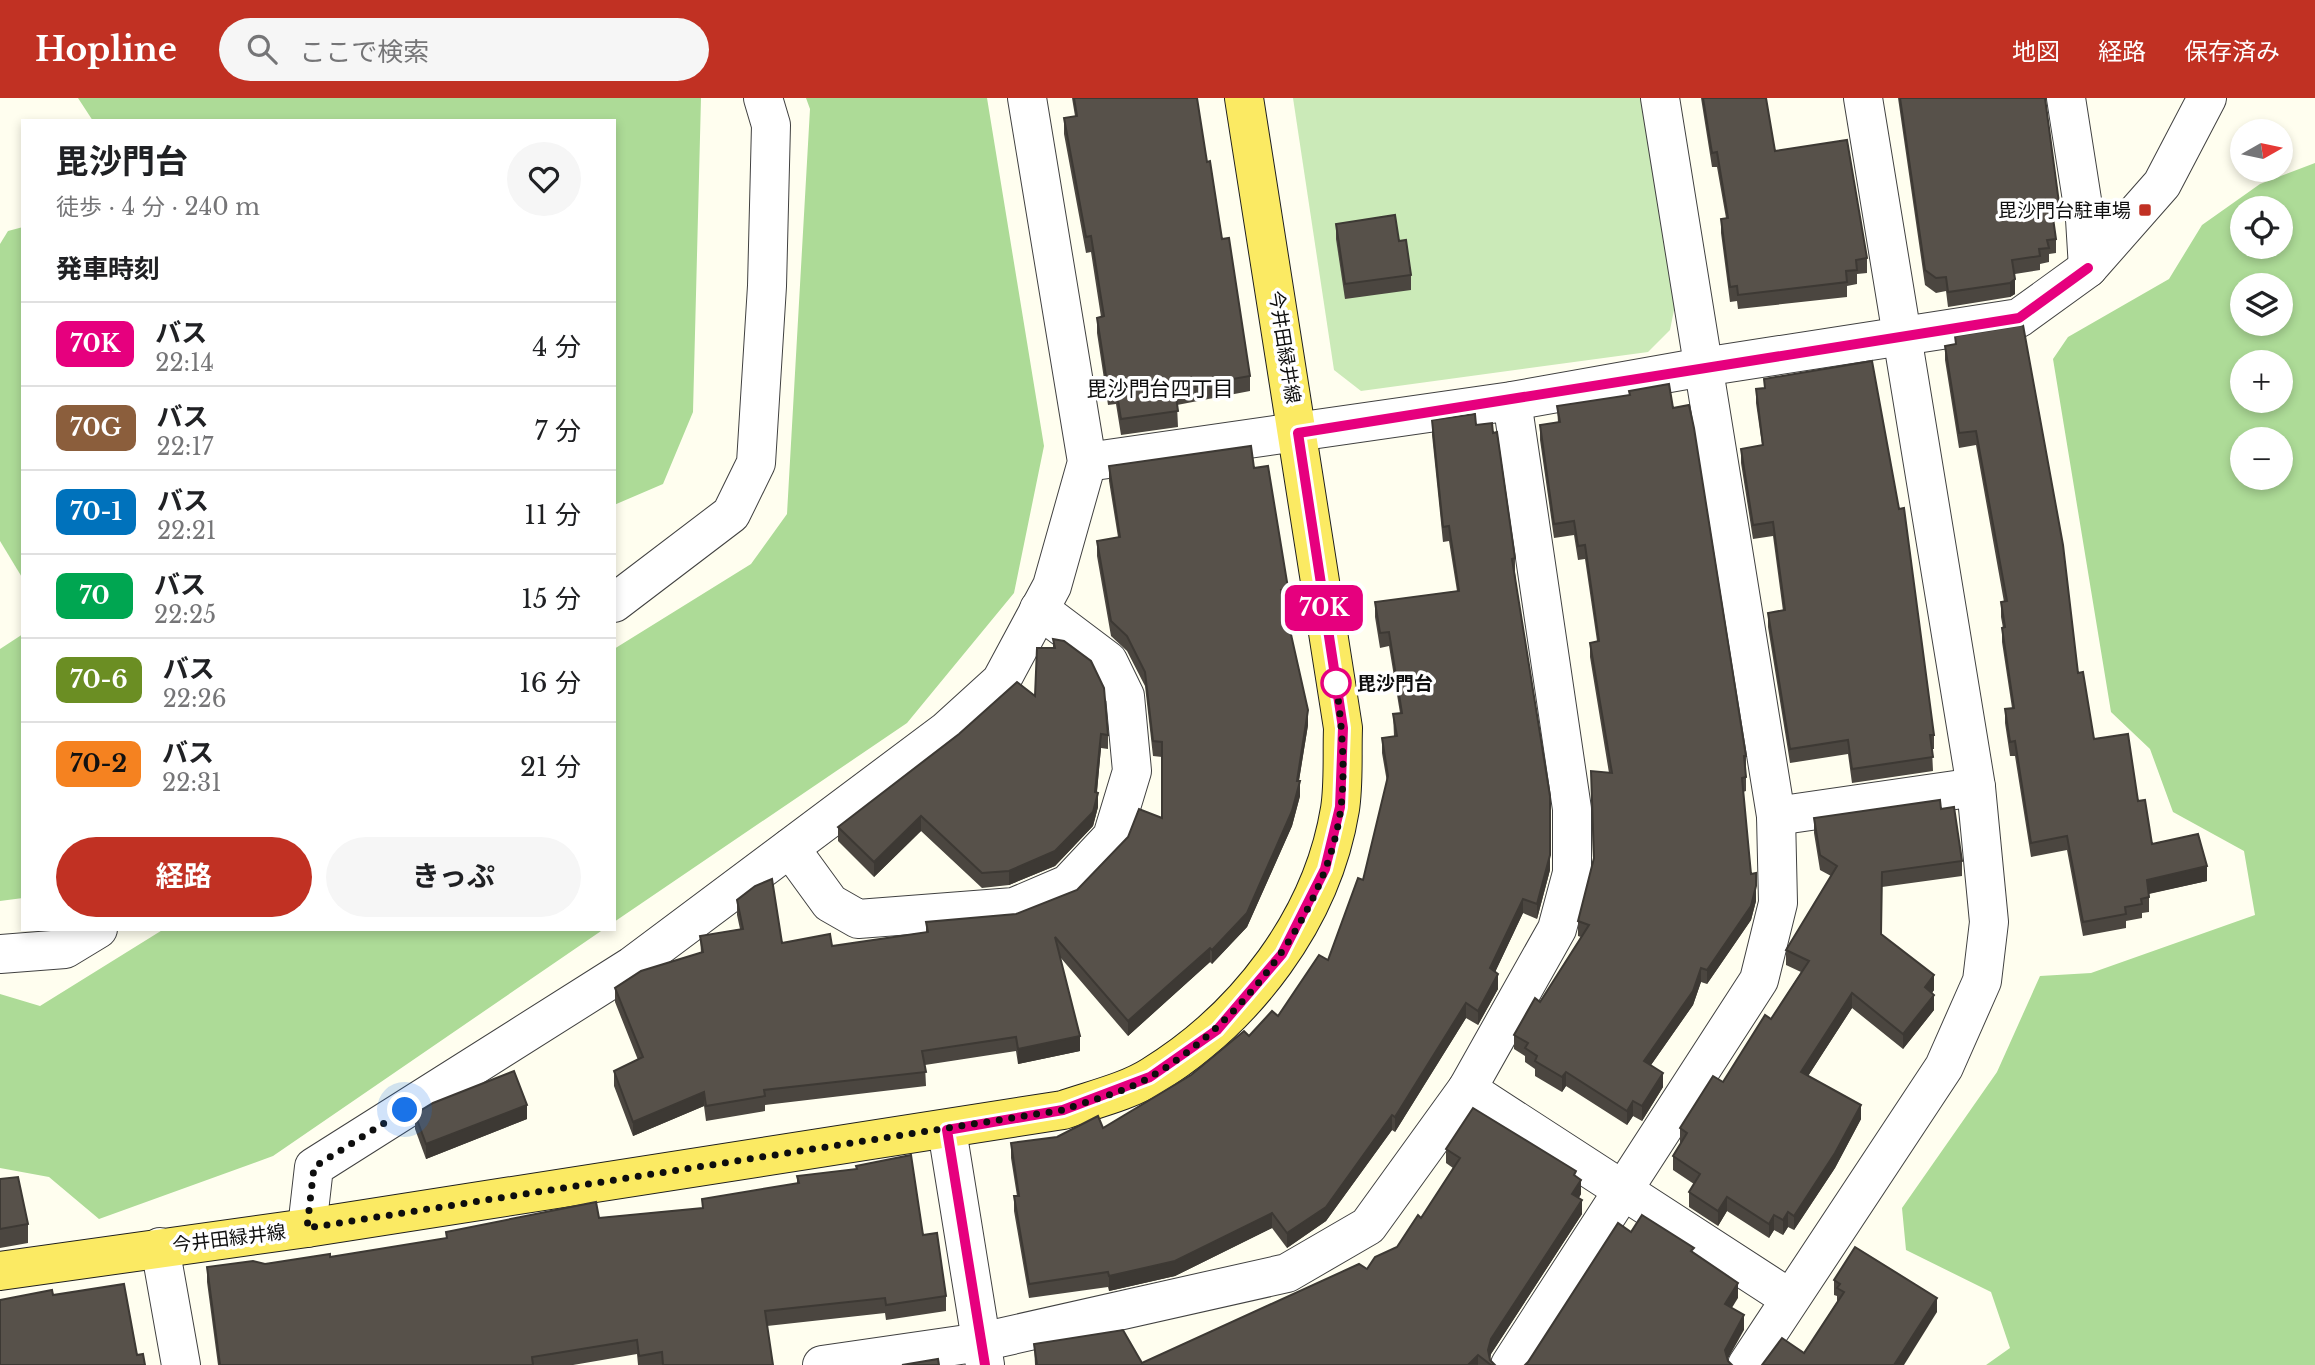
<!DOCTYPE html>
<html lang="ja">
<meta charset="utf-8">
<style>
body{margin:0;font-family:"Libre Baskerville","Noto Sans JP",serif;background:#f6f6f6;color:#202124;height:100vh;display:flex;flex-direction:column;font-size:26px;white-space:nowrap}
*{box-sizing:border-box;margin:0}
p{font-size:23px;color:#757577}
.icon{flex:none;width:38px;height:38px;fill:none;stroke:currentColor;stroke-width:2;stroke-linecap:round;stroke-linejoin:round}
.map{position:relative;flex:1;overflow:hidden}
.drawer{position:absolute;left:21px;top:21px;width:595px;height:812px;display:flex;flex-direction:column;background:#fff;border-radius:0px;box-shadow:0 4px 10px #0003}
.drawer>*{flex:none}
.badge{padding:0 14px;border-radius:10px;font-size:24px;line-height:46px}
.needle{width:46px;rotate:81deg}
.fabs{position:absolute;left:2230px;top:21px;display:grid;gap:14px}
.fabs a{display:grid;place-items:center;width:63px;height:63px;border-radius:50%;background:#fff;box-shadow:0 4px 10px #0003;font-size:35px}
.you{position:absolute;width:35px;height:35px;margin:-18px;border:5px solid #fff;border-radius:50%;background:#1a73e8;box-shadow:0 0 0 10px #1a73e833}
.map>.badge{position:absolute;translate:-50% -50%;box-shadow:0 0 0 4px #fff}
h2{padding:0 35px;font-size:26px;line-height:63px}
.round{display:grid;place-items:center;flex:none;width:74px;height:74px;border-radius:37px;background:#f6f6f6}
.headline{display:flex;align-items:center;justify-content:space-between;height:119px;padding:0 35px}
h1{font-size:33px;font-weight:700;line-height:52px}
.cta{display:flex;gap:14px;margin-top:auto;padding:14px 35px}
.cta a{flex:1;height:80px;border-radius:42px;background:#c13123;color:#fff;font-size:28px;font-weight:700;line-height:80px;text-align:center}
.cta a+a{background:#f6f6f6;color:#202124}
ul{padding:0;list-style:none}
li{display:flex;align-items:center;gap:21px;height:84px;padding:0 35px;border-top:2px solid #e0e0e0}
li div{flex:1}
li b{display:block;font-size:26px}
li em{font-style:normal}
li .badge{min-width:77px;font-weight:700;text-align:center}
header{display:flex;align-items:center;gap:42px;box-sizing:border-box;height:98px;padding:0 35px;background:#c13123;color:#fff}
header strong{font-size:33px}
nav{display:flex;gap:38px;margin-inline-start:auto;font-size:24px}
.search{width:490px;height:63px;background:#f6f6f6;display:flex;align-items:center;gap:18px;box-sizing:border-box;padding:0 24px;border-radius:38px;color:#757577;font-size:26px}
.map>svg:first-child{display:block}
</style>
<header>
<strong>Hopline</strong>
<div class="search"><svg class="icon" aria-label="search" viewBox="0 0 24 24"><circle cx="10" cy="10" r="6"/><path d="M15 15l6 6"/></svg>ここで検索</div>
<nav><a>地図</a><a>経路</a><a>保存済み</a></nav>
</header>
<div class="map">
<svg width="2315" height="1267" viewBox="0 0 2315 1267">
<rect width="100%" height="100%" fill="#fffeef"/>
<path fill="#cbeab8" d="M1293 0H1645L1676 202 1670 232 1648 254 1361 293 1334 272Z"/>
<g fill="#addb97" fill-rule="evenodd">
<path d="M78 0H701L693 314 663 386 614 407V23H93Z"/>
<path d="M806 0H987L1044 348 1014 495 907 625 614 824V551L751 466 787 416 810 11Z"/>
<path d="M2315 65V1267H1986L2010 1250 1991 1194 1906 1152 1902 1110 1997 974 2040 878 2091 875 2255 817 2244 753 2173 714 2150 651 2111 614 2053 261 2068 239 2169 181 2202 127 2260 86ZM2242 110H2280V149H2242ZM2242 187H2280V226H2242ZM2242 264H2280V303H2242ZM2242 341H2280V380H2242Z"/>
<path d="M23 129V481L0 443V146L8 133Z"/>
<path d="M23 536V800L0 803V551Z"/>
<path d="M164 831H604L273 1058 99 1121 49 1079 0 1070V896L40 908Z"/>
</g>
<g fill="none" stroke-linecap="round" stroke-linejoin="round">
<g stroke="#414141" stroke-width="40">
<g id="minor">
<path d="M2066 0 2085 121 2088 170"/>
<path d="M1087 364 1512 303 1703 269 2019 220 2088 170 2162 86 2207 0"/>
<path d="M614 505 731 416 756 365 767 188 771 27 763 0"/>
<path d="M1776 718 1976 689"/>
<path d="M790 750 830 805 858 821 1014 809 1068 786 1112 739 1132 673 1125 598 1108 563 1039 511"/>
<path d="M0 856 65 851 98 831"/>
<path d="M1467 991 1789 1200"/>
<path d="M947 1032 985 1267"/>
<path d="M307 1130 314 1069 632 868 946 633 1001 583 1052 488 1087 364 1027 0"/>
<path d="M160 1149 181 1267"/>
<path d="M822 1267 981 1244 1287 1175 1368 1128 1467 991 1557 831 1572 775V711L1512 303"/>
<path d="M1510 1267 1759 882 1778 805 1776 718 1660 0"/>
<path d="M1747 1267 1944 969 1982 883 1989 824 1976 689 1863 0"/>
</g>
</g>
<g stroke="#1f1f1f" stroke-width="40">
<path id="major" d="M0 1173 307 1130 1063 1012C1091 1002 1127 994 1152 978 1246 920 1322 821 1340 711 1344 685 1342 656 1343 630L1244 0"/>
</g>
<use href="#minor" stroke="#fff" stroke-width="38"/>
<use href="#major" stroke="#fbea63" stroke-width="38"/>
</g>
<g fill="#4b4640">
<path d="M1072 0H1197L1207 64 1250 278V293L1177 307 1178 329 1121 337 1116 306 1108 307 1097 235V220L1101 219 1091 154 1086 155 1064 36V20L1075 18Z"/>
<path d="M1701 0H1766L1775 53 1867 160V175L1857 176V186L1847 188V199L1738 211 1737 203 1730 204 1721 135V121L1726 120 1717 69H1712Z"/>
<path d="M1898 0H2039L2059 105V119L2053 120 2056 141V155L2049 156V164L2040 166V172L2015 176V196L2010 199 1948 209 1946 193 1936 195 1925 187Z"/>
<path d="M1336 126 1399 143 1411 177V192L1345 201 1336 141Z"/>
<path d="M1955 238 2078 575 2094 641 2138 703 2152 746 2207 783 2149 796V814L2142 815V820L2126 823V830L2083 838 2067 752 2031 759 2015 658H2010L2005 625V611L2012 610 2002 544V530H2003L2001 519V504H2004L1976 347 1959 350 1945 262V248L1955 246Z"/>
<path d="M1764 281 1934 637V651H1932L1933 673 1852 685 1848 656 1790 665 1768 529V515L1783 513 1773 438 1753 441 1741 365V351L1762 347 1756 305V291L1764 290Z"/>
<path d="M1629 293 1746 658V693L1743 694 1751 776 1756 803 1751 822 1707 886 1701 884 1693 907 1651 967 1663 989 1642 1023 1633 1018 1627 1027 1566 988 1562 994 1535 978V971L1525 964V958L1514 951V937L1540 904 1581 839 1578 838V823L1593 762 1591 673 1609 675 1590 559V545L1597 543 1585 461 1578 462 1574 437 1554 440 1540 342V327L1558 325 1557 308 1629 297Z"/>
<path d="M1432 322 1476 327 1493 335 1515 460V475L1550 772 1537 821 1523 815 1495 874 1498 891 1478 927 1466 920 1395 1034 1392 1032 1326 1123 1287 1150 1272 1130 1175 1178 1109 1193 1108 1189 1029 1200 1014 1113V1098H1017L1011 1060V1045L1057 1039 1103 1030 1191 977 1278 918 1328 862 1363 782 1387 684 1382 655V640L1394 638 1393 616 1400 615 1389 548 1380 550 1375 519V504L1457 493 1449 443 1443 444 1432 337Z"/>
<path d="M1109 368 1254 370 1288 505H1284L1308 627 1299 683 1300 698 1292 728 1247 829 1212 866 1210 864 1128 938 1060 859 1080 953 1018 966 1016 953 925 967 926 988 765 1007V1013L706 1023 704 1008 633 1038 614 988V973L638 962 615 904V890L701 855 700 838 740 831 737 817V802L782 845 832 848 926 834V824L1016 816 1077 792 1162 720V659L1153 658 1145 588 1127 553 1111 538 1097 458V443L1118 439 1109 383Z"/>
<path d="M1053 541 1108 637V651L1101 650 1097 694 1098 709 1093 728 1055 768 1009 787 982 790 921 733 874 779 838 743V729L1035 598 1053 550Z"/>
<path d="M1941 711 1962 763V778L1882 789 1881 836 1934 892 1932 895 1934 912 1903 951 1852 910 1808 978 1861 1021 1835 1070 1794 1132 1788 1129 1783 1137 1774 1132 1769 1140 1727 1113 1718 1128 1689 1109V1094L1694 1086 1673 1072V1058L1681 1046 1680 1045V1030L1723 984 1771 921 1801 874 1786 867V852L1831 778 1820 772 1814 735V720Z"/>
<path d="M415 1016 527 1021 426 1061 415 1031Z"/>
<path d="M1446 1051 1576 1078 1581 1096 1579 1100 1582 1116 1491 1256 1490 1262 1495 1267H1035L1034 1246 1142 1265 1367 1171 1397 1149 1421 1120 1453 1070 1446 1065Z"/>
<path d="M797 1078 923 1137 946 1198V1213L886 1222 885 1215 767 1228 773 1267H638L637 1256 573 1267H218L207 1184V1169L265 1166 330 1159 446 1141V1134L702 1110V1101L797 1086Z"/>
<path d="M0 1081 28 1126V1145L0 1150Z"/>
<path d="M1834 1182 1937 1214 1804 1255 1837 1204V1198L1834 1197Z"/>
</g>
<g fill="#3d3934">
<path d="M2015 181V196L2010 199V185Z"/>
<path d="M1288 490V505L1281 506V492Z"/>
<path d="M1308 612V627L1297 694 1300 683V698L1292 728 1247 829 1212 866V852L1297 683Z"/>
<path d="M1101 636V650L1096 703 1098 695V709L1093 728 1055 768 1009 787V773L1095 694Z"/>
<path d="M921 718V733L874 779V764Z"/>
<path d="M1550 757V772L1537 821V806Z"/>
<path d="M2207 768V783L2147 796V782Z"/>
<path d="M1756 788V803L1751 822 1707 886V872Z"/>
<path d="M1523 801V815L1490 885V870Z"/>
<path d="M1210 850V864L1128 938V923Z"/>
<path d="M1701 870V884L1693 907 1644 977V963Z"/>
<path d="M1498 876V891L1478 927V913Z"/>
<path d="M1934 877V892L1925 904V889Z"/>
<path d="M1852 895V910L1801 989V974Z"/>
<path d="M1934 897V912L1903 951V936Z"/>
<path d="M1466 905V920L1395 1034V1019Z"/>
<path d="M1080 938V953L1018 966V951Z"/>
<path d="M1566 974V988L1562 994V979Z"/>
<path d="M1663 975V989L1642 1023V1008Z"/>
<path d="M704 994V1008L633 1038V1024Z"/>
<path d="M1633 1003V1018L1627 1027V1013Z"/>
<path d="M527 1007V1021L426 1061V1046Z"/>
<path d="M1861 1007V1021L1835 1070 1794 1132V1118Z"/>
<path d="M1392 1017V1032L1326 1123 1287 1150V1135Z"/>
<path d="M1581 1082V1096L1572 1110V1096Z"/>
<path d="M1727 1099V1113L1718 1128V1113Z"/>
<path d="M1582 1102V1116L1491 1256 1488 1267V1252L1491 1241Z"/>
<path d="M1788 1114V1129L1783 1137V1122Z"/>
<path d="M1272 1115V1130L1175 1178 1109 1193V1178Z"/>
<path d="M1774 1117V1132L1769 1140V1126Z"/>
<path d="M1738 1185V1200L1725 1221V1206Z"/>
<path d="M1937 1200V1214L1904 1267H1894Z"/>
<path d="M1744 1217V1232L1725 1266V1252Z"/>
<path d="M1478 1257V1267H1468Z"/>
</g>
<g fill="#57514a" stroke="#3d3934" stroke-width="2">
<path d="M1074 0H1197L1207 64 1210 63 1222 141 1229 140 1250 278 1175 291 1178 313 1121 321 1116 290 1108 291 1097 220 1104 218 1091 138 1086 139 1064 20 1077 18Z"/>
<path d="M1703 0H1766L1775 53 1847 42 1867 160 1856 162 1857 172 1846 173 1847 184 1738 197 1737 188 1730 189 1721 121 1728 120 1717 54 1712 55Z"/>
<path d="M1900 0H2045L2059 105 2051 106 2056 141 2047 142 2049 150 2039 151 2040 158 2012 162 2015 181 2010 185 1948 194 1946 179 1936 180 1925 172Z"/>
<path d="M1395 117 1399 143 1406 142 1411 177 1345 186 1336 126Z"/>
<path d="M2023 227 2063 447 2078 575 2083 574 2094 641 2128 636 2138 703 2145 702 2152 746 2198 736 2207 768 2147 782 2149 799 2141 801 2142 806 2125 809 2126 816 2083 824 2067 738 2031 745 2015 643 2010 644 2005 611 2014 610 2002 530 2005 529 2001 504 2007 503 1976 333 1959 335 1945 248 1956 246 1955 238Z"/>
<path d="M1872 263 1899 411 1904 410 1934 637H1930L1933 659 1852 671 1848 642 1790 651 1768 515 1785 512 1773 424 1753 427 1741 351 1763 347 1756 291 1765 290 1764 281Z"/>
<path d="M1669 286 1673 310 1689 307 1694 330 1746 658H1744L1746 679 1742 680 1751 776 1756 775V788L1751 808 1707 872 1701 870 1693 893 1644 963 1663 975 1642 1008 1633 1003 1627 1013 1566 974 1562 979 1535 963 1537 958 1525 950 1528 945 1514 937 1535 900 1540 904 1589 827 1578 823 1594 760 1591 673 1612 675 1590 545 1599 543 1585 447 1578 448 1574 423 1554 426 1540 327 1560 324 1557 308 1630 297 1629 293Z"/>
<path d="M1475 316 1476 327 1492 325 1493 335 1497 334 1515 460 1512 461 1550 698V757L1537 806 1523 801 1490 870 1498 876 1478 913 1466 905 1395 1019 1392 1017 1326 1109 1287 1135 1272 1115 1175 1163 1109 1178 1108 1174 1029 1186 1014 1098H1019L1011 1045 1057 1039 1098 1018 1103 1030 1191 977 1244 933 1249 938 1272 913 1278 918 1319 857 1328 862 1358 780 1363 782 1388 678 1382 640 1397 638 1393 616 1402 615 1389 534 1380 535 1375 504 1459 493 1449 428 1443 429 1432 322Z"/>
<path d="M1251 348 1254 370 1268 368 1288 490 1281 492 1308 612 1297 683H1300L1292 713 1247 815 1212 852 1210 850 1128 923 1055 839 1080 938 1018 951 1016 939 922 953 926 974 764 992 765 998 706 1008 704 994 633 1024 614 973 643 959 615 890 641 873 703 854 700 838 743 831 737 802 755 788 772 781 782 845 830 836 832 848 928 834 926 824 1016 816 1077 792 1128 739 1139 711 1162 720V644L1153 643 1145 574 1127 538 1111 523 1097 443 1120 439 1109 368Z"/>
<path d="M1053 541 1064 543 1091 563 1104 590 1108 637 1101 636 1095 694 1098 695 1093 714 1055 753 1009 773 982 775 921 718 874 764 838 729 959 636 1017 584 1035 598 1037 550H1055Z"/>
<path d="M1940 702 1941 711 1954 709 1962 763 1882 774 1881 836 1934 877 1925 889 1934 897 1903 936 1852 895 1801 974 1861 1007 1835 1055 1794 1118 1788 1114 1783 1122 1774 1117 1769 1126 1727 1099 1718 1113 1689 1094 1700 1076 1673 1058 1687 1035 1680 1030 1713 978 1723 984 1765 917 1771 921 1809 863 1786 852 1837 768 1820 757 1814 720Z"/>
<path d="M514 973 527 1007 426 1046 415 1016 433 1005Z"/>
<path d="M1473 1010 1576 1073 1574 1077 1581 1082 1572 1096 1582 1102 1491 1241 1488 1252 1490 1262 1495 1267H1491L1478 1257 1468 1267H1037L1034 1246 1123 1232 1142 1265 1359 1166 1367 1171 1375 1159 1397 1149 1418 1117 1421 1120 1460 1060 1446 1051Z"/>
<path d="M911 1057 923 1137 937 1135 946 1198 886 1207 885 1200 765 1213 773 1267H663L662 1254 639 1258 637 1242 532 1259 533 1267H220L207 1169 253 1163 265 1166 330 1156V1159L447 1140 446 1134 596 1104 599 1120 703 1110 702 1101 799 1085 797 1078 857 1071 856 1068Z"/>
<path d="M18 1079 28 1126 0 1131V1081Z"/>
<path d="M1642 1117 1694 1150 1691 1153 1738 1185 1725 1206 1744 1217 1725 1252 1728 1263 1732 1267H1525L1528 1264 1618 1125 1631 1134Z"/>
<path d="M1855 1149 1937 1200 1894 1267H1762L1782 1240 1804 1255 1844 1194 1837 1190 1840 1186 1834 1182Z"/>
<path d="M124 1186 137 1257 143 1256 145 1267H0V1202L52 1192 53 1197Z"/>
<path d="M938 1261 939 1267H902Z"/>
</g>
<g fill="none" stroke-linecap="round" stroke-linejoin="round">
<g stroke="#fff" stroke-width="16">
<path id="line" d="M985 1267 947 1032 1063 1012 1150 979 1217 932 1282 856 1325 771 1340 709 1343 630 1298 335 2019 220 2088 170"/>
</g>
<use href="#line" stroke="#e6007e" stroke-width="10"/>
<path stroke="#0e0e0e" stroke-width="7" stroke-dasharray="0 12.6" d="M405 1012 314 1069 307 1130 1063 1012C1091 1002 1126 994 1152 978 1241 926 1328 814 1341 709 1346 665 1341 620 1335 577L1336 585"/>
</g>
<rect fill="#c13123" stroke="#fff" stroke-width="2.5" x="2138" y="105" width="14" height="14" rx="3.5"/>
<circle fill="#fff" stroke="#e6007e" stroke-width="3.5" cx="1336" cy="585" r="14"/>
<g text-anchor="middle" stroke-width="7" stroke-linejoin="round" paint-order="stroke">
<g font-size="19" fill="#0e0e0e" stroke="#fff" text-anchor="end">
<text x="2131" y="119">毘沙門台駐車場</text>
</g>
<g font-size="19" fill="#0e0e0e" stroke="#fff">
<text transform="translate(1285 249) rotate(81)" y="7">今井田緑井線</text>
<text transform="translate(229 1140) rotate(-7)" y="7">今井田緑井線</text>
</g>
<g font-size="19" font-weight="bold" fill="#0e0e0e" stroke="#fff" text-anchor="start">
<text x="1357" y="592">毘沙門台</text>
</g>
<g font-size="21" fill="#0e0e0e" stroke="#fff">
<text x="1160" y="298">毘沙門台四丁目</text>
</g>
</g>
</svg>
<div class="fabs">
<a><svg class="needle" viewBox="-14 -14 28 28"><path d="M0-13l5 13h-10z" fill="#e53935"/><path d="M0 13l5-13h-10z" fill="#757577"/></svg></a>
<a><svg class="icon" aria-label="locate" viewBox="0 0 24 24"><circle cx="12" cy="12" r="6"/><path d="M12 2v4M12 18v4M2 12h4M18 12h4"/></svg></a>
<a><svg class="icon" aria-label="layers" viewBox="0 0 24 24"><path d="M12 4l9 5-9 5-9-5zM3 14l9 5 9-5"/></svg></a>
<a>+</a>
<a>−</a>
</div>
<div class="you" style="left:405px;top:1012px"></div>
<b class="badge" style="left:1324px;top:510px;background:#e6007e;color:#fff">70K</b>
<section class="drawer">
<div class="headline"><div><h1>毘沙門台</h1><p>徒歩 · 4 分 · 240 m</p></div><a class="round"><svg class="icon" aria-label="heart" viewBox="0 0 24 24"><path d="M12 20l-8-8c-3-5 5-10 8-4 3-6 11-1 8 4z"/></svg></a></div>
<h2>発車時刻</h2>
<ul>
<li><span class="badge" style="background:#e6007e;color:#fff">70K</span><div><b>バス</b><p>22:14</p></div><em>4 分</em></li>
<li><span class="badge" style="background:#8b5e3c;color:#fff">70G</span><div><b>バス</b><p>22:17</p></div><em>7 分</em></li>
<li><span class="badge" style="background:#0072bc;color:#fff">70-1</span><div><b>バス</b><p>22:21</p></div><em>11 分</em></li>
<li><span class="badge" style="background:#00a651;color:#fff">70</span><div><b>バス</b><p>22:25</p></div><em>15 分</em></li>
<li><span class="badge" style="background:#6b8e23;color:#fff">70-6</span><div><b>バス</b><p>22:26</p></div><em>16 分</em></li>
<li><span class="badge" style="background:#f58220;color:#111">70-2</span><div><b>バス</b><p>22:31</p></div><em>21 分</em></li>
</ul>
<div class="cta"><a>経路</a><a>きっぷ</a></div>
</section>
</div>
